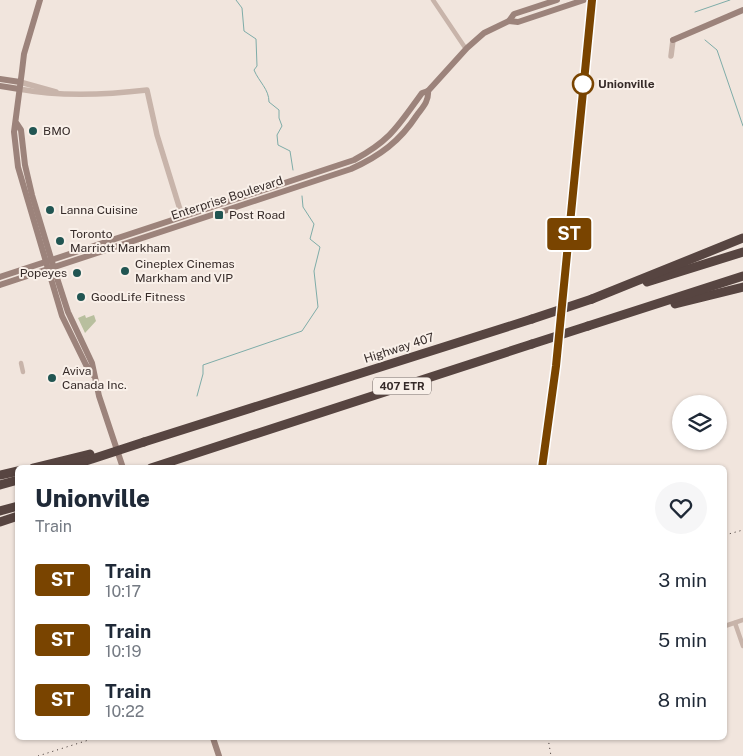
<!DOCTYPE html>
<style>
body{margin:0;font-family:"Public Sans",sans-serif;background:#f6f6f7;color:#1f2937;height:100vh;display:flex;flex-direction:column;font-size:19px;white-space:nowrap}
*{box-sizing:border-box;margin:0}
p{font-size:16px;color:#747a83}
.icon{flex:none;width:28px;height:28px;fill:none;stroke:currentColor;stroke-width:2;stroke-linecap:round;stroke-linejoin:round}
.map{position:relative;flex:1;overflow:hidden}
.details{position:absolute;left:15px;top:465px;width:712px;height:275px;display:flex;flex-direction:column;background:#fff;border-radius:8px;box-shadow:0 1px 4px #0004}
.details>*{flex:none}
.badge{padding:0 10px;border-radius:4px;font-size:18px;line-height:32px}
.controls{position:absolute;left:672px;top:395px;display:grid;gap:10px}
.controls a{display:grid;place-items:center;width:55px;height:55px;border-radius:50%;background:#fff;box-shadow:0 1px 4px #0004;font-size:25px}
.map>.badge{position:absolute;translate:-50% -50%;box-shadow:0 0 0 2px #fff}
.round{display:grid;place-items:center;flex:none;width:52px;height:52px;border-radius:26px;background:#f6f6f7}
.head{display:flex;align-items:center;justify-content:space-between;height:85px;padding:0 20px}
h1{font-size:24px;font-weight:800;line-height:38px}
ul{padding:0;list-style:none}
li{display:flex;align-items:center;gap:15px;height:60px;padding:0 20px}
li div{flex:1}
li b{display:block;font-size:19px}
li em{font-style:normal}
li .badge{min-width:55px;font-weight:700;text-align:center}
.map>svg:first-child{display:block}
</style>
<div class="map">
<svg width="743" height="756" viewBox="0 0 743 756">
<rect width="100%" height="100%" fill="#f1e5dd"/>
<path fill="#b8bf9e" d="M85 315 86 318 94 315 96 321 85 333 78 318Z"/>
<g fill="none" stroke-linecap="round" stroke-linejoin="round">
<g stroke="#7eaca8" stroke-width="1">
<path d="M236 0 242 8 244 31 256 39 257 66 254 70C259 82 269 89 269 102L279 110V118L282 126 277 135 278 145 290 151 293 170"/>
<path d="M695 12 730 0"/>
<path d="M705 40 717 50 743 126"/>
<path d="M197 396 203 374V365L302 331 318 307 314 271 320 247 310 239 314 224 303 207 302 196"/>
</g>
<g stroke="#c8b4aa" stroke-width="4.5">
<path d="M433 0 466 49"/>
<path d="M21 363 23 372"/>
<path d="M735 623 743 646"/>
<path d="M725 626 743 620"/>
</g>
<g stroke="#c8b4aa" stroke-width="5.5">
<path d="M671 56 673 40"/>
<path d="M20 82 56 92"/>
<path d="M19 89C61 97 105 95 147 90L157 135 182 216"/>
</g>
<g stroke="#9c837b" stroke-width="6">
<path d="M40 0 24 54 22 71 14 132 18 167 62 316 86 365 93 375"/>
<path d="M509 21 518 22 584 0"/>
<path d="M673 40 743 10"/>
<path d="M0 79 20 82"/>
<path d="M0 86 19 89"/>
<path d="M17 124 21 130 25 165 32 195 56 275 68 312 92 363 99 396 123 468"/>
<path d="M0 277 354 160C391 140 398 126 422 93L428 91 467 48 484 33 509 21 514 14 557 0"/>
<path d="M0 285 351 169C380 156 400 141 417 115 423 107 429 101 428 91"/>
<path d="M213 738 219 756"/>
</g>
<g stroke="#574541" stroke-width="9">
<path d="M647 282 743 252"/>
<path d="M592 299 743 238"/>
<path d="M675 304 743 287"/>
<path d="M588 326 743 276"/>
<path d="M144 442 532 319"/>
<path d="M33 468 90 454"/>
<path d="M62 468 89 460"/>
<path d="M151 468 532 344"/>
<path d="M0 475 18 471"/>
<path d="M0 485 18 480"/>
<path d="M0 511 18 506"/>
<path d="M0 522 18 516"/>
</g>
<g stroke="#362b29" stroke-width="1" stroke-dasharray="1 4" stroke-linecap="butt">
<path d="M541 468 556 366 592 0"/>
<path d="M725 535 743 530"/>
<path d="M548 738 551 756"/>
<path d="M38 756 95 738"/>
</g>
<g stroke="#574541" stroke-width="9">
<path d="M532 319 592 299"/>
<path d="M532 344 588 326"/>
<path d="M92 459 144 442"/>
</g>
</g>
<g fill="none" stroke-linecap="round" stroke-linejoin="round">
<g stroke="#fff" stroke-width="11">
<path id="line" d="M542 468 556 366 592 0"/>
</g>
<use href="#line" stroke="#794400" stroke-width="8"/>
</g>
<circle fill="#fff" stroke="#794400" stroke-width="2.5" cx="583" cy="84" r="10"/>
<g fill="#215552" stroke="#f9f0e9" stroke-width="2">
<circle cx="33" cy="131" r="5"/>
<circle cx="50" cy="210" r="5"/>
<rect x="214" y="210" width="10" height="10" rx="2.5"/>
<circle cx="60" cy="241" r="5"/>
<circle cx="125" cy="271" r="5"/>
<circle cx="77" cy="273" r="5"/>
<circle cx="81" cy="297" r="5"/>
<circle cx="52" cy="378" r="5"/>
</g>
<g text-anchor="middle" stroke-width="4" stroke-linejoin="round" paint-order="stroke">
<rect fill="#f9f0e9" stroke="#706663" stroke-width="1" x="373" y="377.5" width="58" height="17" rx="4"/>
<g font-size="11" font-weight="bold" fill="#362b29">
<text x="402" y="390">407 ETR</text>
</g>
<g font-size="12" font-weight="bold" fill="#362b29" stroke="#f9f0e9" text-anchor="start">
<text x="598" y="88">Unionville</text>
</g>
<g font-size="12" fill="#362b29" stroke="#f9f0e9" text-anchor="start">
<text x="43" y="135">BMO</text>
<text x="60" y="214">Lanna Cuisine</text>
<text x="229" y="219">Post Road</text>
<text x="70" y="238">Toronto<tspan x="70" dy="14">Marriott Markham</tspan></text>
<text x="135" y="268">Cineplex Cinemas<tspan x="135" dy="14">Markham and VIP</tspan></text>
<text x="67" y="277" text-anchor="end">Popeyes</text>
<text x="91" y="301">GoodLife Fitness</text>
<text x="62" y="375">Aviva<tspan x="62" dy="14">Canada Inc.</tspan></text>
</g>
<g font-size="12" fill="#362b29" stroke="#f9f0e9">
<text transform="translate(227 198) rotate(-18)" y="4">Enterprise Boulevard</text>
<text transform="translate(399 348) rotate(-18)" y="4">Highway 407</text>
</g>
</g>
</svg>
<div class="controls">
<a><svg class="icon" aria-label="layers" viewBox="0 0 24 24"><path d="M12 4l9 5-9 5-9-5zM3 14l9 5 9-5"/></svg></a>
</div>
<b class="badge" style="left:569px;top:234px;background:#794400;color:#fff">ST</b>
<section class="details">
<div class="head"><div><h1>Unionville</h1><p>Train</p></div><a class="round"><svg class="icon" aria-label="heart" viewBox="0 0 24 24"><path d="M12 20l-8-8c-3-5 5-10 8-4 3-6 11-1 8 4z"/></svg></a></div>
<ul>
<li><span class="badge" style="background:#794400;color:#fff">ST</span><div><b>Train</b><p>10:17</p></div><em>3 min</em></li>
<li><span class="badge" style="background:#794400;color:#fff">ST</span><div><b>Train</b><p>10:19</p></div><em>5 min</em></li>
<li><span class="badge" style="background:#794400;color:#fff">ST</span><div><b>Train</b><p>10:22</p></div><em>8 min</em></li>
</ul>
</section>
</div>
